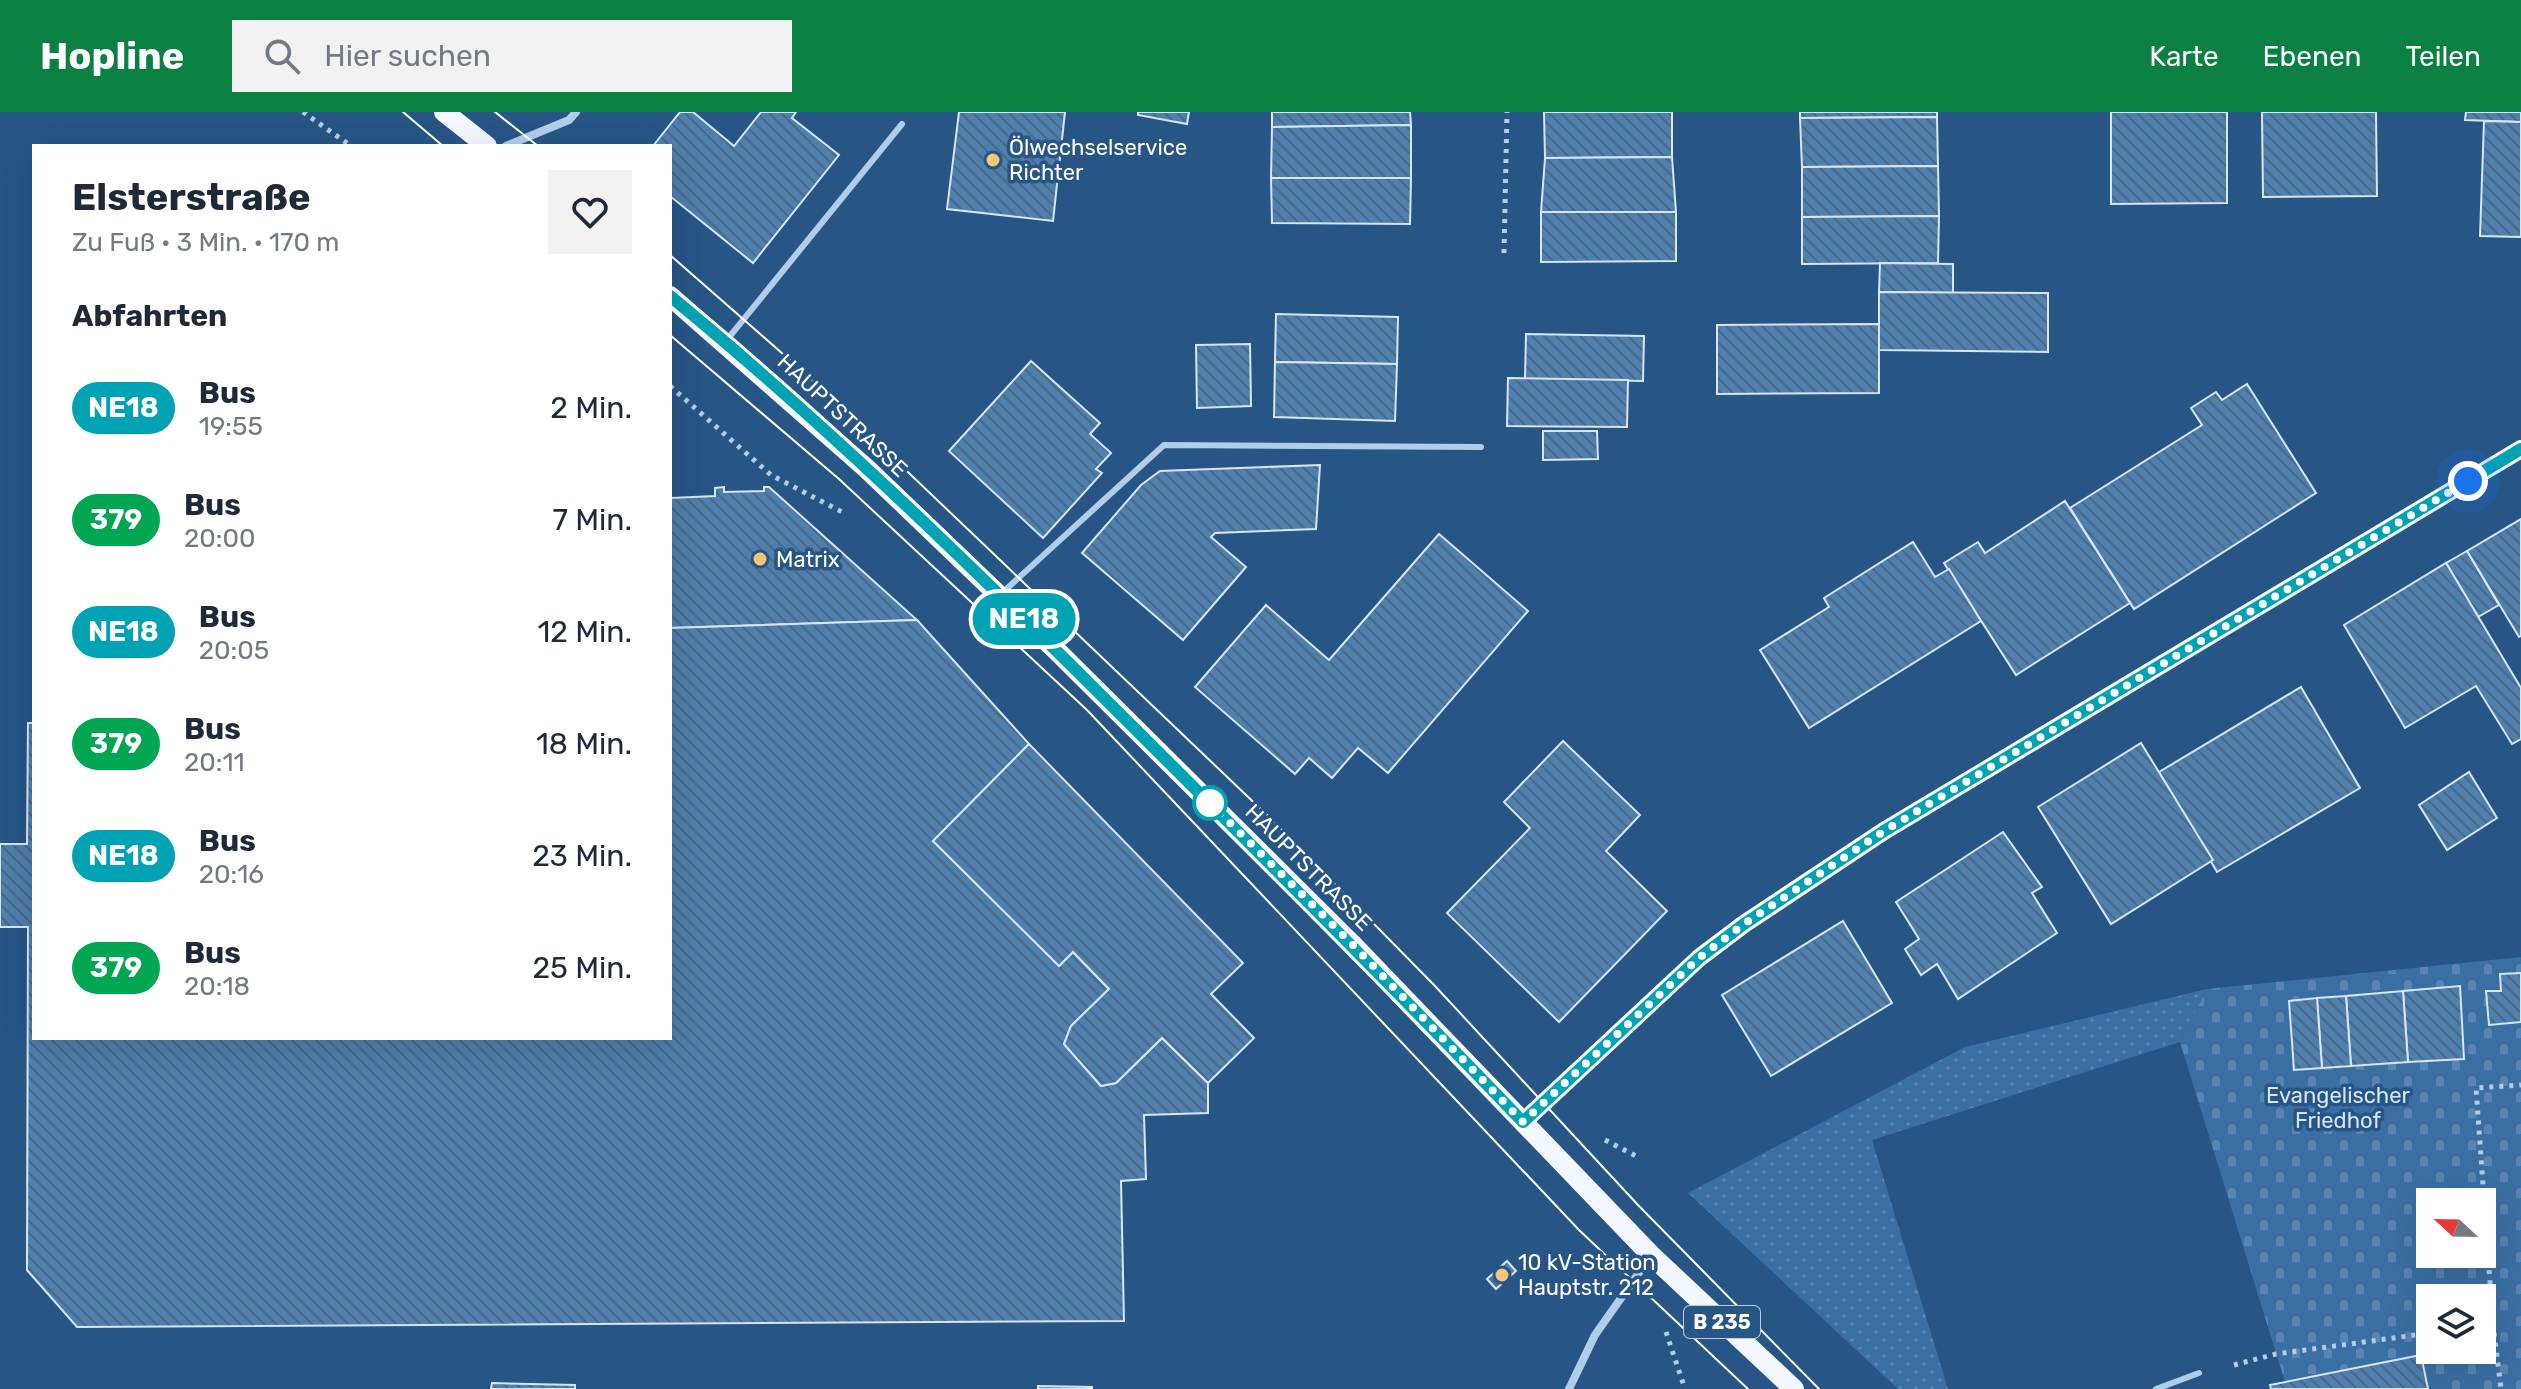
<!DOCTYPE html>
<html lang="de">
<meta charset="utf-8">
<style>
body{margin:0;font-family:Rubik,sans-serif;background:#f2f2f3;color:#1f2937;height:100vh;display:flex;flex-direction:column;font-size:30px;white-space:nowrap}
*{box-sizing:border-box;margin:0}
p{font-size:26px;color:#747a83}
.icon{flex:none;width:44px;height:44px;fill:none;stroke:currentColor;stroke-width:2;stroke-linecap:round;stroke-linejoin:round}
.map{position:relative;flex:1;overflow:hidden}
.drawer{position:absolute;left:32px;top:32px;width:640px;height:896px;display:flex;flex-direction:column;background:#fff;border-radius:0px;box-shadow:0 8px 32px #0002}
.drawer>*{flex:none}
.badge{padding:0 16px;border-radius:26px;font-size:28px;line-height:52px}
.needle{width:52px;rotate:292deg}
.fabs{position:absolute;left:2416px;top:1076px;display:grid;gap:16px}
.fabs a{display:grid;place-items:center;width:80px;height:80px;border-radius:0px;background:#fff;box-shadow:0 8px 32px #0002;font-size:40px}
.you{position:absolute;width:40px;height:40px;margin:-20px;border:6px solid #fff;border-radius:50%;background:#1a73e8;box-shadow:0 0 0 12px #1a73e833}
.map>.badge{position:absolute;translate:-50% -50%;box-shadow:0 0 0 4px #fff}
h2{padding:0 40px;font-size:30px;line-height:72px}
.round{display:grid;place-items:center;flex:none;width:84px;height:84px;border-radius:0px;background:#f2f2f3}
.overview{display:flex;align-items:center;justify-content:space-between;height:136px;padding:0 40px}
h1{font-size:38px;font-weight:700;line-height:60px}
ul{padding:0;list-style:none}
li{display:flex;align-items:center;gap:24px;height:112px;padding:0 40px}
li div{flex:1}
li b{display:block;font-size:30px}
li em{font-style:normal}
li .badge{min-width:88px;font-weight:700;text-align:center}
header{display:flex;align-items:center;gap:48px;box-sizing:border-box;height:112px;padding:0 40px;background:#0b8043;color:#fff}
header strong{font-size:38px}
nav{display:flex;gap:44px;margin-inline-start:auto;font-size:28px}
.search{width:560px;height:72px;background:#f2f2f3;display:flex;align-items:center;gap:20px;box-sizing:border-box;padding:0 28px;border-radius:0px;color:#747a83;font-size:30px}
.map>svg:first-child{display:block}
</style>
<header>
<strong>Hopline</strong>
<div class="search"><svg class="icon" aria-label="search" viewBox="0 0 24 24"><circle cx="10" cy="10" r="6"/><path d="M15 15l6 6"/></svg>Hier suchen</div>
<nav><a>Karte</a><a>Ebenen</a><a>Teilen</a></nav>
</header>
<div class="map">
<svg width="2521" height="1277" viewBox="0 0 2521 1277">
<defs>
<pattern id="grass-dots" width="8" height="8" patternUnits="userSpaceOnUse" patternTransform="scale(2)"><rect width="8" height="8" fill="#3a6fa3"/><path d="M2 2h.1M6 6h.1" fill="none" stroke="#5885b1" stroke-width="1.8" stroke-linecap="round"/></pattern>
<pattern id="cemetery-stones" width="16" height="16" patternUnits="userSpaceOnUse" patternTransform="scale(2)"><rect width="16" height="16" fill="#3a6fa3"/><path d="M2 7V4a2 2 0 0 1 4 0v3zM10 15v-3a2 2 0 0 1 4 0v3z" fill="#5885b1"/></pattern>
<pattern id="building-back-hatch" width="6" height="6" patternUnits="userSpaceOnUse" patternTransform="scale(2)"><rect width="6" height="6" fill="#4e7fae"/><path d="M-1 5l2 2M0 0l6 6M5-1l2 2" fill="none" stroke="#4d6882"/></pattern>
</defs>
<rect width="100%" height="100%" fill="#265586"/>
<path fill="url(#grass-dots)" d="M2207 877 2180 930 1872 1028 1948 1277H1898L1688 1081 1965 935Z"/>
<path fill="url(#cemetery-stones)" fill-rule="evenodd" d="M2521 845V1277H2271L2285 1270 2180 930 2207 877ZM2430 1090H2482V1142H2430ZM2430 1186H2482V1238H2430Z"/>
<g fill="url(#building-back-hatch)" stroke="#d5e6f6" stroke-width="2">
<path d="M680 0H693L734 34 761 0H796L792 6 839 43 753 151 670 84V34H653Z"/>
<path d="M959 0H1065L1053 109 947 97Z"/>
<path d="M1138 0H1189L1187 12 1138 3Z"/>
<path d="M1272 0H1410L1411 13 1272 15Z"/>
<path d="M1544 0H1672V45L1545 46Z"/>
<path d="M1800 0H1937V5L1800 6Z"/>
<path d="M2111 0H2227V91L2111 92Z"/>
<path d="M2262 0H2376L2377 84 2263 85Z"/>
<path d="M2466 0H2521V10L2465 8Z"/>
<path d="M1937 5 1938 54 1802 55 1800 6Z"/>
<path d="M2484 9 2521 10V125L2480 124Z"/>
<path d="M1411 13V66H1271L1272 15Z"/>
<path d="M1672 45 1676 100H1541L1545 46Z"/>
<path d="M1938 54 1939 104 1802 105V55Z"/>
<path d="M1271 66H1411L1410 112 1272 111Z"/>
<path d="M1541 100H1676V149L1541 150Z"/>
<path d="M1939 104 1938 151 1802 152V105Z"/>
<path d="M1880 151 1953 152V181L1879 180Z"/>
<path d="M1879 180 2048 181V240L1879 238Z"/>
<path d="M1276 202 1398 205 1397 252 1275 250Z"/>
<path d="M1879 212V281L1717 282V213Z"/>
<path d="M1526 222 1644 224 1643 269 1525 267Z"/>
<path d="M1250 232 1251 294 1197 296 1196 233Z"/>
<path d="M1031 249 1100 311 1090 322 1111 341 1096 357 1102 361 1043 426 949 339Z"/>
<path d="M1275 250 1397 252 1395 309 1274 305Z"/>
<path d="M1508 266 1628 268 1627 315 1507 314Z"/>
<path d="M2247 272 2316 381 2134 497 2070 396 2202 313 2191 296 2216 280 2222 288Z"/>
<path d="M1543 319H1597L1598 347 1543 348Z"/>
<path d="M1320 353 1316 417 1215 421 1211 425 1246 455 1183 528 1082 441 1141 373 1160 359Z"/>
<path d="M724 375V380L764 379V375H769L917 508 670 516V378L671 386 715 384V376Z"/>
<path d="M2065 389 2130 491 2016 563 1944 451 1978 430 1985 441Z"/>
<path d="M2521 407V524L2519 525 2467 439Z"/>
<path d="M1439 422 1528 499 1388 661 1358 636 1332 666 1309 646 1295 662 1195 575 1266 493 1329 548Z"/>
<path d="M1913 430 1935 465 1949 457 1981 509 1809 616 1760 538 1829 495 1824 486Z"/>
<path d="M2467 439 2499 493 2478 505 2446 451Z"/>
<path d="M2446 451 2521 576V627L2512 632 2476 574 2405 616 2344 513Z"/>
<path d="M917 508 1029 632 933 729 1059 854 1073 840 1109 877 1071 914 1064 932 1101 974 1116 971 1162 926 1208 971V1001L1144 1003 1146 1067 1121 1069 1124 1209 77 1215 27 1158 28 815H0V732H27L28 611H34V926H670V516Z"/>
<path d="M2301 575 2360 676 2217 760 2159 660Z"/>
<path d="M1563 629 1640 703 1606 739 1667 799 1559 910 1447 801 1530 716 1504 690Z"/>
<path d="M2141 631 2213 748 2111 812 2038 695Z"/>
<path d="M1029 632 1243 851 1211 882 1254 926 1208 971 1162 926 1116 971 1101 974 1064 932 1071 914 1109 877 1073 840 1059 854 933 729Z"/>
<path d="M2469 660 2497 706 2447 738 2419 693Z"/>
<path d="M2003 720 2042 775 2032 781 2057 821 1958 887 1937 852 1921 863 1905 837 1919 827 1896 790Z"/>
<path d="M1843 809 1892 891 1771 964 1722 883Z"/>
<path d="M2521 861V910L2489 913 2486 879H2501L2500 862Z"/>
<path d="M2460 874 2464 947 2408 950 2403 879Z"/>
<path d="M2403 879 2408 950 2351 954 2346 884Z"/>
<path d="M2346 884 2351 954 2322 956 2317 886Z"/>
<path d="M2317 886 2322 956 2294 958 2289 889Z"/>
<path d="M1507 1149 1516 1159 1496 1177 1487 1167Z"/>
<path d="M2421 1243 2428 1277H2271L2270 1273Z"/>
<path d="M492 1271 575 1273V1277H491Z"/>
<path d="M1038 1274 1092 1275V1277H1038Z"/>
</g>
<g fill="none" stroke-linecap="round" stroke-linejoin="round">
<g stroke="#b1cde8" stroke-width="5" stroke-dasharray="4 6" stroke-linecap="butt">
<path d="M303 0 351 34"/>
<path d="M1504 141 1507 0"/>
<path d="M670 274 771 363 846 402"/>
<path d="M1605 1028 1636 1044"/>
<path d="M2493 1212 2476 976 2521 973"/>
<path d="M2482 1213 2493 1212 2501 1277"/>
<path d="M1666 1220 1685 1277"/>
<path d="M2234 1253 2276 1242 2430 1221"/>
</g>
<g stroke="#b1cde8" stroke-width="6">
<path d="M726 229 902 12"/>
<path d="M1002 481 1164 333 1481 335"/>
<path d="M2156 1277 2199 1261"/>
</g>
<g stroke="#b1cde8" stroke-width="8">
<path d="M506 34 569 8 576 0"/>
<path d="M1524 1010 1699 846 1744 812 1884 719 2521 337"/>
<path d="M1569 1277 1595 1223 1650 1145"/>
</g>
<g stroke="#f3f8fe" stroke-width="20">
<path d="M444 0 487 34"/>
<path d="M670 184 866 356 1059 541 1351 831 1651 1143 1794 1277"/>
</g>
<g stroke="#fff" stroke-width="2">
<path d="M403 0 443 34"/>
<path d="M495 0 538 34"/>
<path d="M670 143 800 257 1267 703 1435 874 1638 1093 1819 1277"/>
<path d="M670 223 839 367 1087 598 1580 1119 1748 1277"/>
</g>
</g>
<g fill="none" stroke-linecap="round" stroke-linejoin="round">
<g stroke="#fff" stroke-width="18">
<path id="line" d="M670 184C821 308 961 444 1099 581 1242 723 1384 865 1523 1010L1699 846 1744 812 1884 719 2521 337"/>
</g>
<use href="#line" stroke="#00a3b4" stroke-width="12"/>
<path stroke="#fff" stroke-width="8" stroke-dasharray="0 14.4" d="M1210 691 1351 831 1523 1010 1699 846 1744 812 1884 719 2468 369"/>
</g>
<g fill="#f1c776" stroke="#265586" stroke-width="3">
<circle cx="993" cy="48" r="8"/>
<circle cx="760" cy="447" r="8"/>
<circle cx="1502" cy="1163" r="8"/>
</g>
<circle fill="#fff" stroke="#00a3b4" stroke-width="4" cx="1210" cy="691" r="16"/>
<g text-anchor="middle" stroke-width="7" stroke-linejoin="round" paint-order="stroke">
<rect fill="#265586" stroke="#beccdb" stroke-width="2" x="1684" y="1194" width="76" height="32" rx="6"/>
<g font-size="20" font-weight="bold" fill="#fff">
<text x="1722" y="1217">B 235</text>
</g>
<g font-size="22" fill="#fff" stroke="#265586" text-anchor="start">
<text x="1009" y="43">Ölwechselservice<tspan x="1009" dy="25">Richter</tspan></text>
<text x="776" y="455">Matrix</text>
<text x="1518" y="1158">10 kV-Station<tspan x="1518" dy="25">Hauptstr. 212</tspan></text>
</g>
<g font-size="22" fill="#fff" stroke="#265586">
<text transform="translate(843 303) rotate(43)" y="8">HAUPTSTRASSE</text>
<text transform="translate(1309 755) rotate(45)" y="8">HAUPTSTRASSE</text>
</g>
<g font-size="22" fill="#d5e6f6" stroke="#265586">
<text x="2338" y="991">Evangelischer<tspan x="2338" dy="25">Friedhof</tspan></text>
</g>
</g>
</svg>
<div class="fabs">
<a><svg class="needle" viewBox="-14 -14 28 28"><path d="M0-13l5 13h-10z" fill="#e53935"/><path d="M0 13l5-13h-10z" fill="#747a83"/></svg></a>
<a><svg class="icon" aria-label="layers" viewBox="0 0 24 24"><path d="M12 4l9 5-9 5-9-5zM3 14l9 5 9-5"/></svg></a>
</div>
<div class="you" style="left:2468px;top:369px"></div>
<b class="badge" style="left:1024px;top:507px;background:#00a3b4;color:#fff">NE18</b>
<section class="drawer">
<div class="overview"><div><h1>Elsterstraße</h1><p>Zu Fuß · 3 Min. · 170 m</p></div><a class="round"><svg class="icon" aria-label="heart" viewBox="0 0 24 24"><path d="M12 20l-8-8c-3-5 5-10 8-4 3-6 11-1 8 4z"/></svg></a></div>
<h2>Abfahrten</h2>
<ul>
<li><span class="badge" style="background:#00a3b4;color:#fff">NE18</span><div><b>Bus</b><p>19:55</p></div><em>2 Min.</em></li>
<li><span class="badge" style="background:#00a651;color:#fff">379</span><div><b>Bus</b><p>20:00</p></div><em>7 Min.</em></li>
<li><span class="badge" style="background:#00a3b4;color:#fff">NE18</span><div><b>Bus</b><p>20:05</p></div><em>12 Min.</em></li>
<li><span class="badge" style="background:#00a651;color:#fff">379</span><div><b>Bus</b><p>20:11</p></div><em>18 Min.</em></li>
<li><span class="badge" style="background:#00a3b4;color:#fff">NE18</span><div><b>Bus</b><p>20:16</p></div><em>23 Min.</em></li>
<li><span class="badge" style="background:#00a651;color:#fff">379</span><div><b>Bus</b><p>20:18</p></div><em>25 Min.</em></li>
</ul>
</section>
</div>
